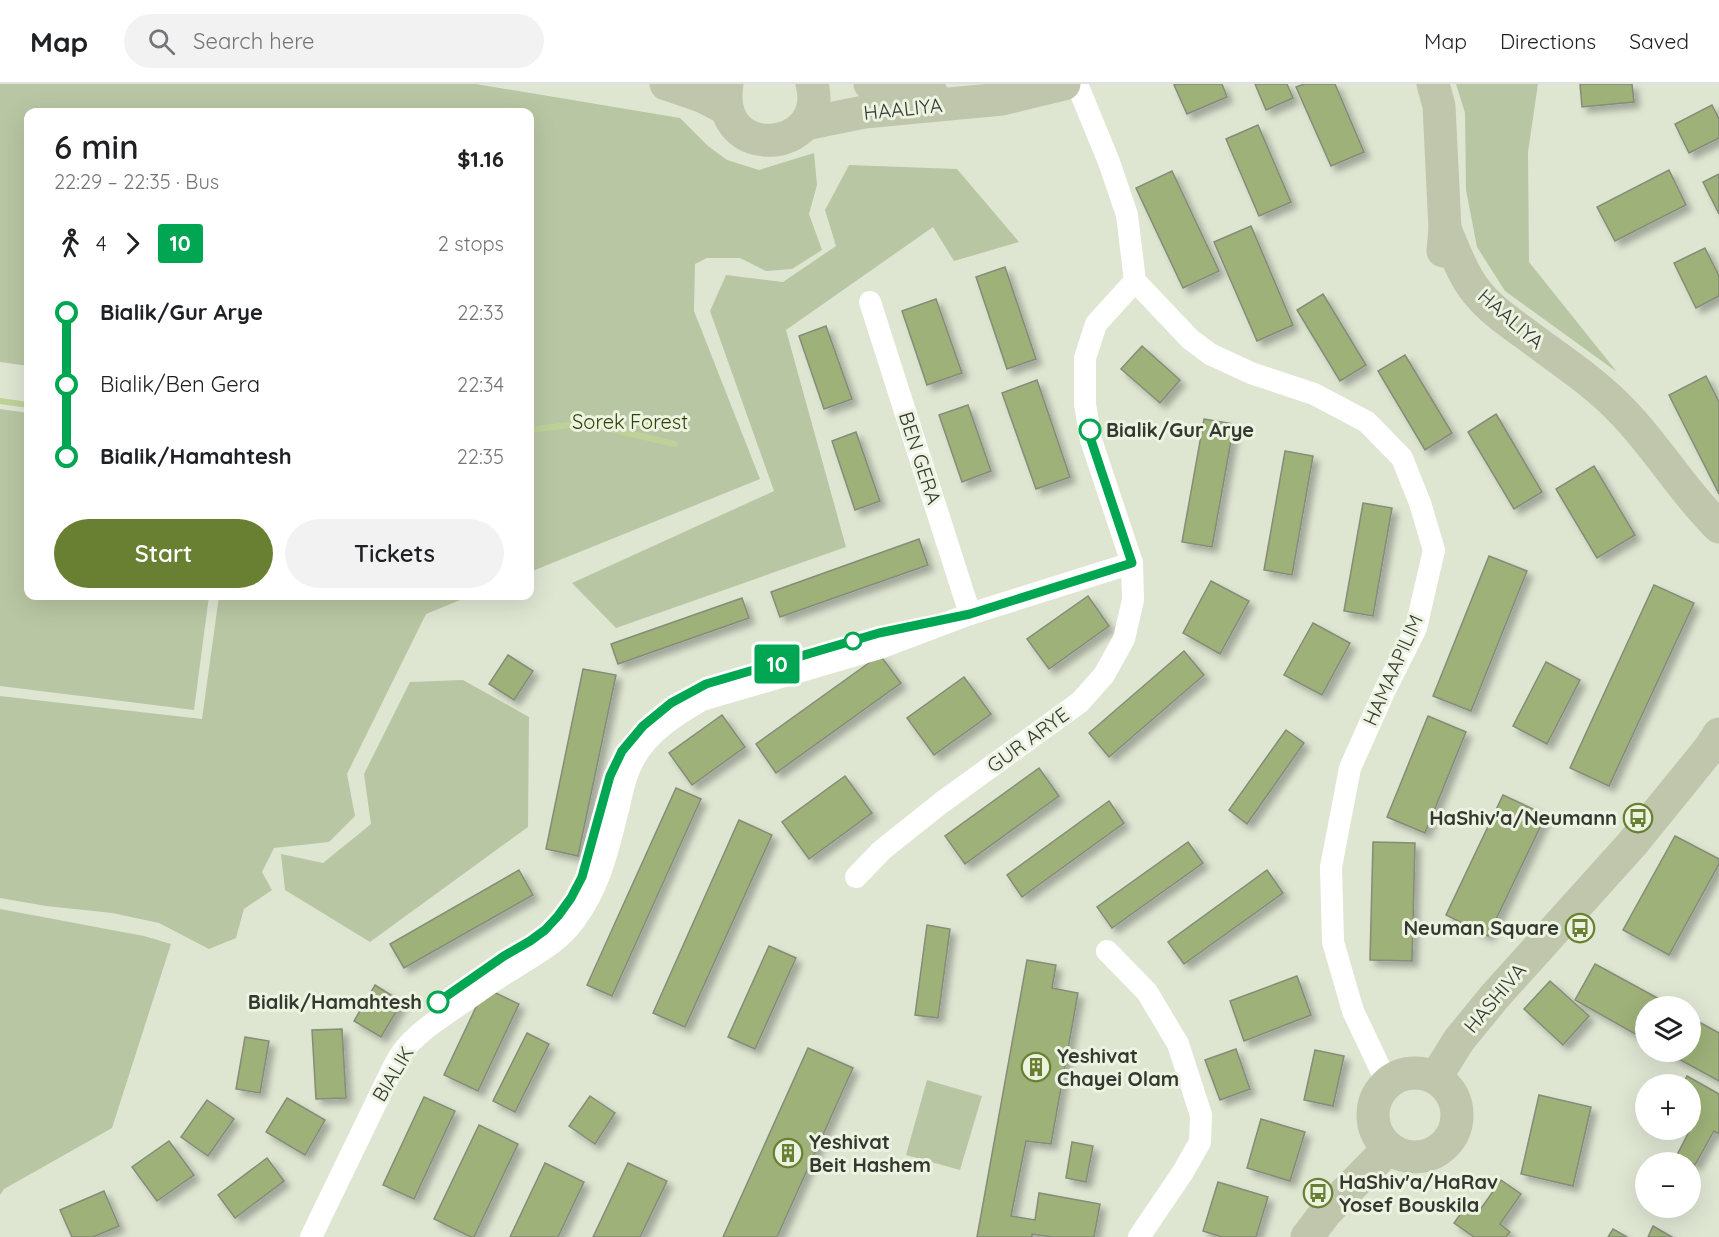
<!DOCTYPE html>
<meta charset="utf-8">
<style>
body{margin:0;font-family:Quicksand,sans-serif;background:#f2f2f2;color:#202124;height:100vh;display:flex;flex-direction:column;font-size:22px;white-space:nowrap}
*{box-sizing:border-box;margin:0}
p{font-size:20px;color:#757577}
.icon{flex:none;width:33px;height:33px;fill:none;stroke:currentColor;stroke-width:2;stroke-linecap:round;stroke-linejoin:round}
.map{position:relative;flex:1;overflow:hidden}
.panel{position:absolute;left:24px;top:24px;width:510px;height:492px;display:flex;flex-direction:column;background:#fff;border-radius:12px;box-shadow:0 6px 24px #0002}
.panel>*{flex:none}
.badge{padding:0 12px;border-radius:4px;font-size:21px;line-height:39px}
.tools{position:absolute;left:1635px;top:912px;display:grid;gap:12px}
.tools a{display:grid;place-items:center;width:66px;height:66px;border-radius:50%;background:#fff;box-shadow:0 6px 24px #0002;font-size:30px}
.map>.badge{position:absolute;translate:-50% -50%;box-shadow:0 0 0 3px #fff}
.legs{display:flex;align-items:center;gap:9px;height:66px;padding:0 30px;font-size:20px}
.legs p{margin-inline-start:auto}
.headline{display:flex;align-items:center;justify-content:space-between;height:102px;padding:0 30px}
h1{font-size:33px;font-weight:600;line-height:45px}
.cta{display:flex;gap:12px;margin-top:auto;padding:12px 30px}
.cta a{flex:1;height:69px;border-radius:36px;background:#698032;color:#fff;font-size:24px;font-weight:600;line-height:69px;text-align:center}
.cta a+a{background:#f2f2f2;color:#202124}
ul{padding:0 30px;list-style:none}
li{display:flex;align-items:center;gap:21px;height:72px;font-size:22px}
li i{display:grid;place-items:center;width:9px;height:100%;margin:0 8px;background:currentColor}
li i::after{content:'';width:15px;height:15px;margin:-8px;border:4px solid;border-radius:50%;background:#fff}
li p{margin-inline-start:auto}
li:first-child i{background:linear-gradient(#0000 50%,currentColor 0)}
li:last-child i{background:linear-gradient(currentColor 50%,#0000 0)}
header{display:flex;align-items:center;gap:36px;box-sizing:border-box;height:84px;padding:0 30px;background:#fff;border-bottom:2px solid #e0e0e0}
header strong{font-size:28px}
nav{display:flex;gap:33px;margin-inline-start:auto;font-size:21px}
.search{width:420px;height:54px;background:#f2f2f2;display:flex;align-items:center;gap:15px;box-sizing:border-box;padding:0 21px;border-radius:33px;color:#757577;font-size:22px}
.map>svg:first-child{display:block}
</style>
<header>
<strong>Map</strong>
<div class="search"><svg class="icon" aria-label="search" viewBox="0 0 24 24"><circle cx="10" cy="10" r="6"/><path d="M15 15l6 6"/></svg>Search here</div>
<nav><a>Map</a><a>Directions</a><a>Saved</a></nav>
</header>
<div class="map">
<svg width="1719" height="1153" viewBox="0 0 1719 1153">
<defs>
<filter id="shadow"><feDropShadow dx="5.5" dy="5.5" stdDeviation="3" flood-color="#0004"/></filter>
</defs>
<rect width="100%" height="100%" fill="#dee6d2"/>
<g fill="#b9c6a3">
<path d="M0 0H476L680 34 708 62 727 76 759 86 814 69 817 101 809 130 822 166 792 185 766 187 740 174H707L695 180 694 227 760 395 530 488V28H28V282L0 278Z"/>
<path d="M1456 0H1538L1528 68 1529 178 1617 288 1505 207 1477 163 1466 106 1465 29Z"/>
<path d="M849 81 957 85 1019 158 954 177 933 143 786 246 846 463 616 544 572 499 774 407 710 227 726 191 783 198 836 162 825 126Z"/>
<path d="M0 325 28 329V512H209L194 626 0 602Z"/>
<path d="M219 512H470L426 530 347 690 355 732 329 758 274 764 262 788 272 806 244 825 236 854 209 865 159 839 112 829 46 822 0 814V612L202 635Z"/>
<path d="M463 596 529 633 528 743 370 858 285 806 281 770 323 779 371 740 364 690 410 598Z"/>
<path d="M0 825 144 852 171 860 112 1044 4 1105 0 1111Z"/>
<path d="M927 996 982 1012 960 1086 906 1071Z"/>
</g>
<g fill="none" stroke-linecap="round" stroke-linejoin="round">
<g stroke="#bed298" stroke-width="6">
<path d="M0 317 28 321"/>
<path d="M530 346 584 339 675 360"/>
</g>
</g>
<g fill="#9eb178" stroke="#858c7a" stroke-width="1.5" filter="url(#shadow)">
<path d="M1177 0H1222L1227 13 1187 30 1174 1Z"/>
<path d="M1255 0H1287L1293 14 1266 26Z"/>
<path d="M1304 0H1335L1364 68 1331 82 1296 3Z"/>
<path d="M1580 0H1632L1634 18 1582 23Z"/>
<path d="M1712 21 1719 35V54L1689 69 1675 40Z"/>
<path d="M1258 41 1291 118 1259 132 1226 55Z"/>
<path d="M1669 86 1686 121 1615 157 1597 123Z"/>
<path d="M1172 87 1219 187 1183 204 1136 104Z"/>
<path d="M1719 90V130L1703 98Z"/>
<path d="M1251 142 1293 241 1257 257 1214 158Z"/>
<path d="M1705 164 1719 192V212L1696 224 1674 179Z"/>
<path d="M1005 183 1036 275 1007 285 976 193Z"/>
<path d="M1323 210 1366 281 1340 297 1297 226Z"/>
<path d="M936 215 962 289 927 301 902 227Z"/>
<path d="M826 242 852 315 824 325 799 252Z"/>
<path d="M1142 262 1180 296 1160 319 1121 285Z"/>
<path d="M1405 271 1452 349 1425 366 1378 287Z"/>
<path d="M1706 292 1719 318V410L1669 311Z"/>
<path d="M1037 296 1070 393 1036 405 1002 309Z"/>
<path d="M968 321 991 387 962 398 939 331Z"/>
<path d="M1496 330 1542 408 1514 425 1468 348Z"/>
<path d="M1204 335 1234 340 1212 463 1182 458Z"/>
<path d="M856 348 880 417 855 426 832 357Z"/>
<path d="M1285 367 1313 372 1292 491 1264 486Z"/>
<path d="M1594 382 1635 451 1597 474 1556 405Z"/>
<path d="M1363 419 1392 424 1373 532 1344 527Z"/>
<path d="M919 455 928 481 780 533 771 508Z"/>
<path d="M1489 472 1527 487 1471 627 1433 612Z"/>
<path d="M1211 497 1249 517 1220 570 1183 549Z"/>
<path d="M1654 501 1694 519 1609 702 1570 684Z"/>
<path d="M1088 512 1109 542 1049 585 1027 555Z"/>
<path d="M742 514 749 534 618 580 611 560Z"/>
<path d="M1313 539 1350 559 1322 611 1284 591Z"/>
<path d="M1184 567 1204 591 1109 673 1089 649Z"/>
<path d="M508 571 533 587 514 616 489 600Z"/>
<path d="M880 571 901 599 776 689 756 660Z"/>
<path d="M1546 578 1580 596 1547 660 1513 642Z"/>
<path d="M583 585 616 591 578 772 546 765Z"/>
<path d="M964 593 991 630 934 671 907 634Z"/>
<path d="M722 631 745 663 692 701 669 669Z"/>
<path d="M1428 632 1466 648 1425 749 1387 733Z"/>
<path d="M1286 646 1304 659 1247 740 1229 726Z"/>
<path d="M1039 684 1059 712 965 780 945 752Z"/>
<path d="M845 692 872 729 809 775 782 738Z"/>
<path d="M676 704 701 715 612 912 587 901Z"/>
<path d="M1503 711 1546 731 1488 852 1446 831Z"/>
<path d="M1109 717 1124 739 1022 813 1007 791Z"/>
<path d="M739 736 772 751 685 943 653 929Z"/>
<path d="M1675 752 1719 775V780L1669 871 1623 846Z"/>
<path d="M1188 758 1203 779 1112 844 1097 823Z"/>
<path d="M1373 758 1415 759 1412 877 1370 876Z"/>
<path d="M519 786 533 811 404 884 390 860Z"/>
<path d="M1267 786 1283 809 1184 880 1168 858Z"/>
<path d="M927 841 950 845 938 934 915 931Z"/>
<path d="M769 862 796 874 755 965 728 953Z"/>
<path d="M1027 876 1056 881 1052 904 1078 909 1051 1060 1026 1057 1011 1132 1035 1136 1039 1109 1100 1120 1094 1153H1052L1032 1150V1153H977Z"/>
<path d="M1595 880 1672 922H1646V956L1575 916Z"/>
<path d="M1297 892 1311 931 1244 957 1230 917Z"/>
<path d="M1550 897 1589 932 1563 961 1524 925Z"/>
<path d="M375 901 402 918 381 953 354 937Z"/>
<path d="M485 904 519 920 478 1007 444 991Z"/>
<path d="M1690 933 1719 949V997L1666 968H1690Z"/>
<path d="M342 945 346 1014 316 1015 312 946Z"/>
<path d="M527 949 549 960 515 1028 493 1017Z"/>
<path d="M245 953 269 957 260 1009 236 1005Z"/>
<path d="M808 964 853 984 777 1153H723Z"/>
<path d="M1236 965 1250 1005 1220 1016 1205 976Z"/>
<path d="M1315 966 1344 972 1333 1022 1304 1016Z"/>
<path d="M1687 992 1719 1010V1050L1714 1047 1695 1081 1677 1071 1695 1036 1690 1034V1000H1683Z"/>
<path d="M1539 1011 1591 1023 1573 1102 1521 1090Z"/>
<path d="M590 1012 615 1029 595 1060 569 1042Z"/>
<path d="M424 1013 455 1027 414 1115 383 1101Z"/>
<path d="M287 1014 325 1036 305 1071 266 1048Z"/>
<path d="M207 1016 234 1035 208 1072 181 1053Z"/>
<path d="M1261 1035 1305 1048 1290 1097 1247 1084Z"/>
<path d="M479 1041 518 1060 474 1153H471L434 1135Z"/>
<path d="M169 1057 194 1091 157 1117 132 1083Z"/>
<path d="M1072 1058 1093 1062 1086 1098 1066 1094Z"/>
<path d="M267 1074 284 1097 235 1134 218 1111Z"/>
<path d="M545 1079 584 1098 558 1153H510Z"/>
<path d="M628 1079 667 1097 640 1153H593Z"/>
<path d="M1501 1096 1521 1110 1500 1140 1510 1148 1506 1153H1474L1454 1139 1469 1118 1480 1126Z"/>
<path d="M1218 1098 1268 1113 1256 1153H1222L1203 1147Z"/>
<path d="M104 1107 119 1142 93 1153H72L60 1126Z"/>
<path d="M1653 1142 1672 1153H1648Z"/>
<path d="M1613 1145 1627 1153H1608Z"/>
</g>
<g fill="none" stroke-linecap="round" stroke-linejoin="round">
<g stroke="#fff" stroke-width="22">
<path d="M1077 0 1109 78 1127 131 1135 197 1190 255 1210 270 1251 289 1314 310 1367 338 1402 374 1420 419 1434 466 1416 544 1384 608 1350 684 1331 783 1333 858 1353 927 1387 999"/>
<path d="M870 218 970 530"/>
<path d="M856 793 882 766 941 719 1080 618 1104 591 1124 555 1133 516 1132 479 1091 356 1085 320V274L1096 240 1135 197"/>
<path d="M1107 867 1147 908 1178 960 1201 1031 1200 1058 1183 1088 1139 1153"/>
<path d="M311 1153 389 992C394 981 400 970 408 961 424 944 443 932 462 919 478 908 494 896 511 886 534 871 559 859 575 836 601 801 608 764 619 722 622 707 626 689 634 675 649 648 676 631 702 616L880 564 970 530 1132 479"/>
</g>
<g stroke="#bfc6ac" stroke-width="33">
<path d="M666 0 704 13 727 25"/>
<path d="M727 0C714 81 830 69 812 0"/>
<path d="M870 0 931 8"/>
<path d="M1433 0 1439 22 1445 145 1443 167"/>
<path d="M805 40 864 28 1002 15 1064 0"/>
<path d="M1445 145C1455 168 1464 195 1481 213 1493 227 1509 238 1523 248 1557 274 1594 297 1623 328 1658 364 1683 408 1719 443"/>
<circle cx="1415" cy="1031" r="42"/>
<path d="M1436 993 1459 956 1495 912 1632 760 1710 664 1719 650"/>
<path d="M1307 1153 1326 1128 1389 1064"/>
</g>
</g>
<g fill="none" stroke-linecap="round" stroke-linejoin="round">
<g stroke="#fff" stroke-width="14">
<path id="line-1" d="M438 918 504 872 530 857 545 846 558 832 571 814 582 793 610 692 622 667 643 642 671 619 706 600 879 549 970 530 1132 479 1091 356 1090 346"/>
</g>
<use href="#line-1" stroke="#00a651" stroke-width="9"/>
</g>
<defs>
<g id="bus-ring" transform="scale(1.5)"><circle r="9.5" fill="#ecf3e0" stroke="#698032" stroke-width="1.5"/><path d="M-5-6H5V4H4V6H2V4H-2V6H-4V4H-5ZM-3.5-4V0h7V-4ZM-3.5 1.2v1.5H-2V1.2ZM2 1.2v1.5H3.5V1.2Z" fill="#698032"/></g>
<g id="building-ring" transform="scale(1.5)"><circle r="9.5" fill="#ecf3e0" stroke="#698032" stroke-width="1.5"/><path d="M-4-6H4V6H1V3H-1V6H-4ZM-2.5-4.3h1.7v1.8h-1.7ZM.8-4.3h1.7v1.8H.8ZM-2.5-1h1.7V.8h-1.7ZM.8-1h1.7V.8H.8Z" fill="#698032"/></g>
</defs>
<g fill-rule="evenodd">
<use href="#bus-ring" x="1638" y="734"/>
<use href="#bus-ring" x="1580" y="844"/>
<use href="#building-ring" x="1036" y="983"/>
<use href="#building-ring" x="788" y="1069"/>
<use href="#bus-ring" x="1318" y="1109"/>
</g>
<g fill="#fff" stroke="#00a651" stroke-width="3">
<circle cx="1090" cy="346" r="10"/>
<circle cx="853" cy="557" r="8"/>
<circle cx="438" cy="918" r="10"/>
</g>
<g text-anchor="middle" stroke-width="6" stroke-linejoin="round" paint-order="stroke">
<g font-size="20" fill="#353830" stroke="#ecf3e0">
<text transform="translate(903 25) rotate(-6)" y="7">HAALIYA</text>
<text transform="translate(1511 235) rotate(41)" y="7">HAALIYA</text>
<text transform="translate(920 374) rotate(72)" y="7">BEN GERA</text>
<text transform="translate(1393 586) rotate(-66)" y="7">HAMAAPILIM</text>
<text transform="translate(1028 656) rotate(-36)" y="7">GUR ARYE</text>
<text transform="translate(1495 914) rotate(-50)" y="7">HASHIVA</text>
<text transform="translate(393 990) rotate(-59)" y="7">BIALIK</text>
</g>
<g font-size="20" fill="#314100" stroke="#ecf3e0">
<text x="630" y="345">Sorek Forest</text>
</g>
<g font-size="20" font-weight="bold" fill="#353830" stroke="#ecf3e0" text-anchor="start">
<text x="1106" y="353">Bialik/Gur Arye</text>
<text x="422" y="925" text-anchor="end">Bialik/Hamahtesh</text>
</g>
<g font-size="20" font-weight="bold" fill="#353830" stroke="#ecf3e0" text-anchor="start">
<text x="1617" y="741" text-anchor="end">HaShiv'a/Neumann</text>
<text x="1559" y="851" text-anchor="end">Neuman Square</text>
<text x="1057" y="979">Yeshivat<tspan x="1057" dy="23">Chayei Olam</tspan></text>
<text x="809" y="1065">Yeshivat<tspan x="809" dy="23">Beit Hashem</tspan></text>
<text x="1339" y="1105">HaShiv'a/HaRav<tspan x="1339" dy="23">Yosef Bouskila</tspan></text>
</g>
</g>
</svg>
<div class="tools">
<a><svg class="icon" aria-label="layers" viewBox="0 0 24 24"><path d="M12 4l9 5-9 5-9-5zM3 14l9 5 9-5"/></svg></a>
<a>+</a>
<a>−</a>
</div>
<b class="badge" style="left:777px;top:580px;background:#00a651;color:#fff">10</b>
<section class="panel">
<div class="headline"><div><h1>6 min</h1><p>22:29 – 22:35 · Bus</p></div><b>$1.16</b></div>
<div class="legs"><svg class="icon" aria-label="walk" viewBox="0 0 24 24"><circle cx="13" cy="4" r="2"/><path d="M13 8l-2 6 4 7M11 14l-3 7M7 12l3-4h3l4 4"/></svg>4<svg class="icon" aria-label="forward" viewBox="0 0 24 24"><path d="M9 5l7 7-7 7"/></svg><b class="badge" style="background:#00a651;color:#fff">10</b><p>2 stops</p></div>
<ul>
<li><i style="color:#00a651"></i><b>Bialik/Gur Arye</b><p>22:33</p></li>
<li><i style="color:#00a651"></i><span>Bialik/Ben Gera</span><p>22:34</p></li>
<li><i style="color:#00a651"></i><b>Bialik/Hamahtesh</b><p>22:35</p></li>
</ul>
<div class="cta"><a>Start</a><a>Tickets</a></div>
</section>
</div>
